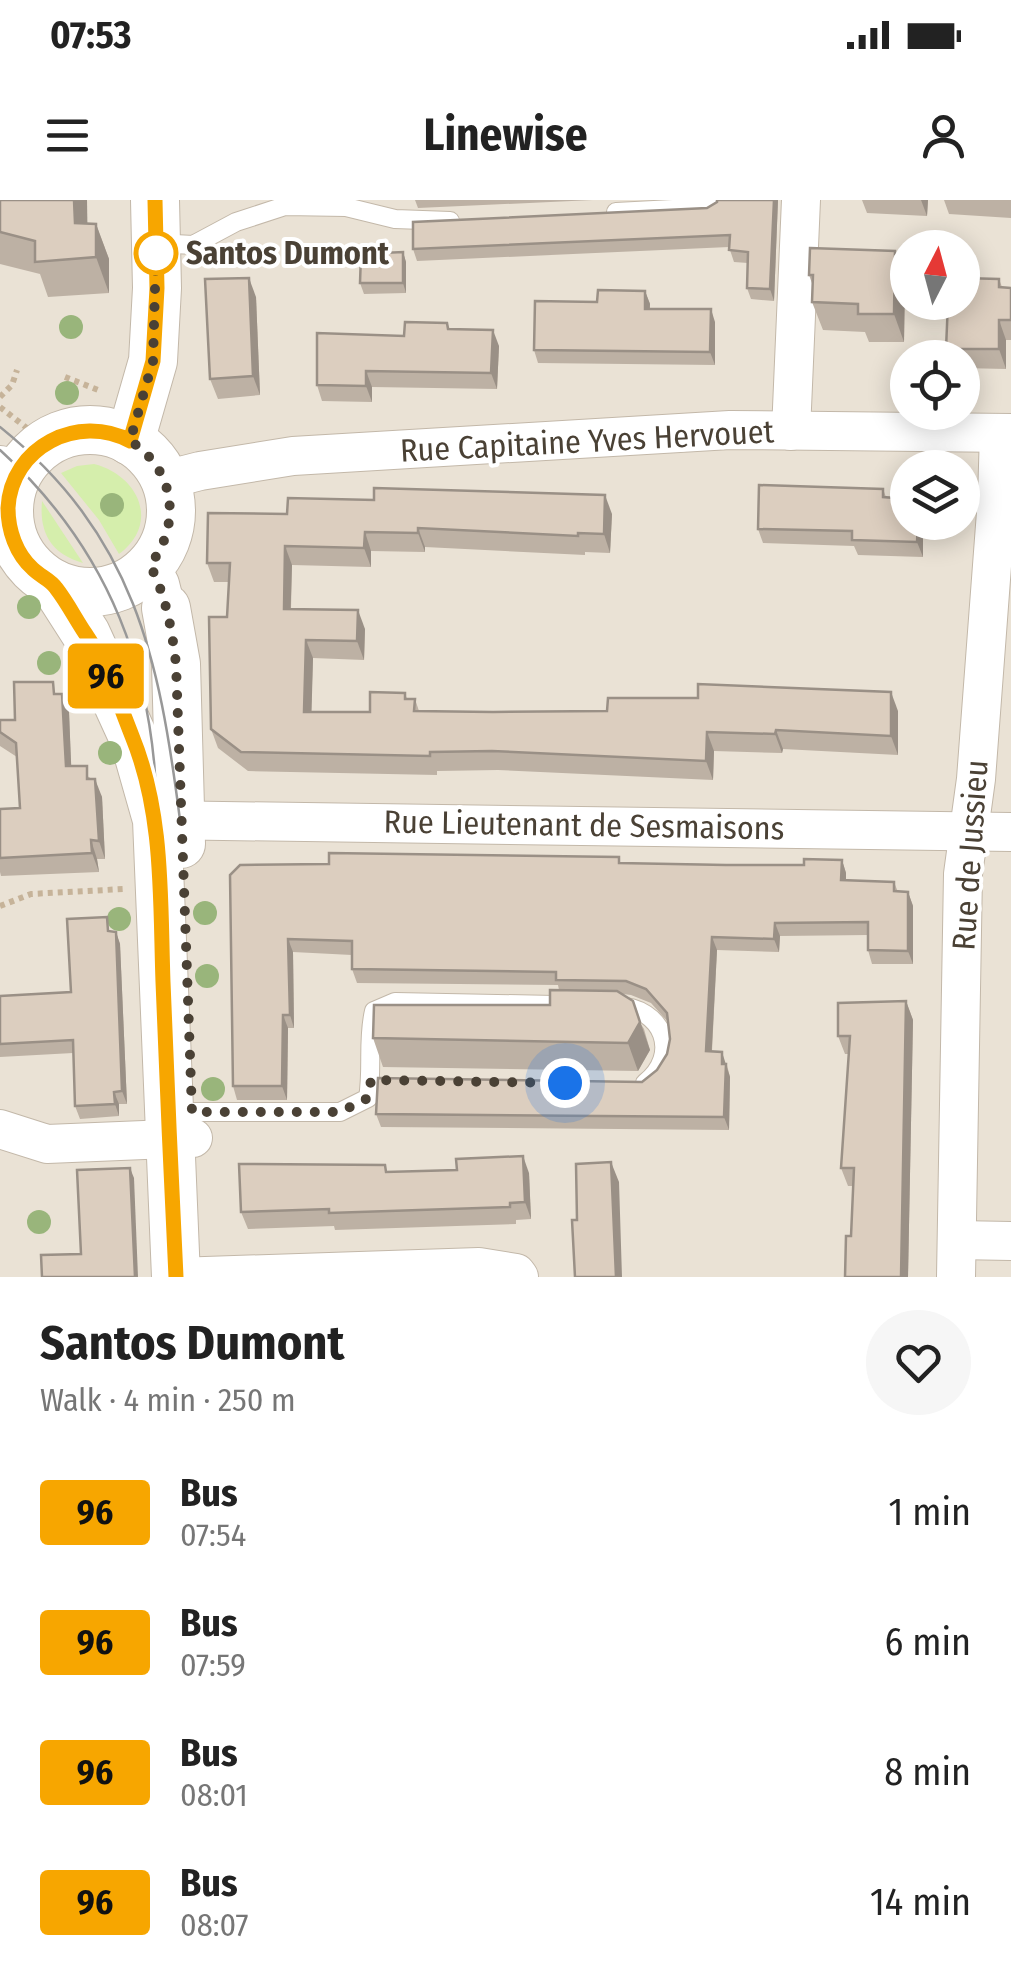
<!DOCTYPE html>
<meta charset="utf-8">
<style>
body{margin:0;font-family:"Fira Sans Condensed",sans-serif;background:#f6f6f6;color:#222;height:100vh;display:flex;flex-direction:column;font-size:38px;white-space:nowrap}
*{box-sizing:border-box;margin:0}
p{font-size:32px;color:#767676}
.icon{flex:none;width:55px;height:55px;fill:none;stroke:currentColor;stroke-width:2;stroke-linecap:round;stroke-linejoin:round}
.map{position:relative;height:1077px;overflow:hidden}
.drawer{display:flex;flex-direction:column;background:#fff;flex:1}
.drawer>*{flex:none}
.badge{padding:0 20px;border-radius:8px;font-size:35px;line-height:65px}
.needle{width:65px;rotate:6deg}
.tools{position:absolute;left:890px;top:30px;display:grid;gap:20px}
.tools a{display:grid;place-items:center;width:90px;height:90px;border-radius:50%;background:#fff;box-shadow:0 5px 25px #0003;font-size:50px}
.you{position:absolute;width:50px;height:50px;margin:-25px;border:8px solid #fff;border-radius:50%;background:#1a73e8;box-shadow:0 0 0 15px #1a73e833}
.map>.badge{position:absolute;translate:-50% -50%;box-shadow:0 0 0 5px #fff}
.round{display:grid;place-items:center;flex:none;width:105px;height:105px;border-radius:52px;background:#f6f6f6}
.summary{display:flex;align-items:center;justify-content:space-between;height:170px;padding:0 40px}
h1{font-size:48px;font-weight:700;line-height:75px}
ul{padding:0;list-style:none}
li{display:flex;align-items:center;gap:30px;height:130px;padding:0 40px}
li div{flex:1}
li b{display:block;font-size:38px}
li em{font-style:normal}
li .badge{min-width:110px;font-weight:700;text-align:center}
.status{display:flex;justify-content:space-between;align-items:center;height:70px;padding:0 50px;background:#fff;direction:ltr}
.status svg{height:28px;fill:currentColor}
header{display:flex;justify-content:space-between;align-items:center;height:130px;padding:0 40px;background:#fff;font-size:45px;font-weight:700}
.map>svg:first-child{display:block}
</style>
<div class="status"><b>07:53</b><svg viewBox="0 0 49 12"><path d="M0 12V9h3v3zM5 12V6h3v6zM10 12V3h3v9zM15 12V0h3v12zM26 1h20v11H26zM47 4h2v5h-2z"/></svg></div>
<header><svg class="icon" aria-label="menu" viewBox="0 0 24 24"><path d="M4 6h16M4 12h16M4 18h16"/></svg>Linewise<svg class="icon" aria-label="person" viewBox="0 0 24 24"><circle cx="12" cy="8" r="4"/><path d="M4 21q1-7 8-7t8 7"/></svg></header>
<div class="map">
<svg width="1011" height="1077" viewBox="0 0 1011 1077">
<rect width="100%" height="100%" fill="#f6f1e8"/>
<path fill="#eae2d5" fill-rule="evenodd" d="M0 0H1011V1077H0ZM908 48H962V102H908ZM908 158H962V212H908ZM908 268H962V322H908Z"/>
<g fill="#d5eeac">
<path d="M94 264C138 275 161 323 119 354L99 320 61 273 77 266Z"/>
<path d="M42 301 83 363C51 354 39 333 42 301Z"/>
</g>
<g fill="none" stroke-linecap="round" stroke-linejoin="round">
<g stroke="#c3b8a9" stroke-width="20">
<g id="service">
<path d="M616 12 711 7V0"/>
<path d="M156 43 193 45 236 22 285 6 346 7 395 19 450 21"/>
<path d="M616 806C664 807 681 855 645 883"/>
<path d="M192 912H340L368 898C373 869 367 840 374 811L395 802 555 805"/>
</g>
</g>
<g stroke="#c3b8a9" stroke-width="40">
<g id="minor">
<path d="M791 231 801 0"/>
<path d="M0 265 20 269"/>
<path d="M165 280 200 271 293 256 730 230 1011 233"/>
<path d="M0 311 9 316"/>
<path d="M150 365 160 384 166 408"/>
<path d="M157 620 1011 632"/>
<path d="M0 929 47 944 193 938"/>
<path d="M957 1040 1011 1041"/>
<path d="M176 1077 479 1067 516 1073 519 1077"/>
<path d="M956 1077 963 674 976 579 997 299 999 233"/>
</g>
</g>
<g stroke="#c3b8a9" stroke-width="50">
<g id="tertiary">
<circle cx="90" cy="311" r="81"/>
<path d="M130 241 153 161 157 88 155 0"/>
<path d="M54 384 86 434 134 539 157 620 176 1077"/>
<path d="M166 408 176 464 181 644"/>
</g>
</g>
<g stroke="#c6b399" stroke-width="6" stroke-dasharray="5 5" stroke-linecap="butt">
<path d="M65 177 98 190"/>
<path d="M0 197 12 185 17 170"/>
<path d="M0 207 37 236"/>
<path d="M0 706 31 694 124 689"/>
</g>
<use href="#service" stroke="#fff" stroke-width="18"/>
<use href="#minor" stroke="#fff" stroke-width="38"/>
<use href="#tertiary" stroke="#fff" stroke-width="48"/>
<g stroke="#989898" stroke-width="2.5">
<path d="M0 227C135 336 159 457 180 620"/>
<path d="M0 250C110 350 156 473 157 620"/>
</g>
</g>
<g fill="#99b57b">
<circle cx="71" cy="127" r="12"/>
<circle cx="67" cy="193" r="12"/>
<circle cx="112" cy="305" r="12"/>
<circle cx="29" cy="407" r="12"/>
<circle cx="49" cy="463" r="12"/>
<circle cx="110" cy="553" r="12"/>
<circle cx="205" cy="713" r="12"/>
<circle cx="119" cy="719" r="12"/>
<circle cx="207" cy="776" r="12"/>
<circle cx="213" cy="889" r="12"/>
<circle cx="39" cy="1022" r="12"/>
</g>
<g fill="#bdb1a4">
<path d="M0 0 87 23 96 24 109 59V93L48 97 40 74 0 64Z"/>
<path d="M415 0H593L418 8Z"/>
<path d="M778 0 774 101 751 99 747 88 748 63 734 62 729 47 417 61 413 49 707 8 717 2Z"/>
<path d="M862 0H928L927 16 867 13Z"/>
<path d="M944 0H1011V18L949 14Z"/>
<path d="M403 52 406 62V93L364 94 360 83Z"/>
<path d="M809 75 905 80 904 142H869L865 132 823 130 812 102 813 86Z"/>
<path d="M999 79 1002 87 1011 88V140H1006V169L962 168V158H949L946 149Z"/>
<path d="M645 91 650 104V109L715 122V165L538 163 534 150 597 102Z"/>
<path d="M256 97 260 195 218 199 210 179Z"/>
<path d="M447 123 450 129 499 146 497 189 372 187V202L322 201 317 185 404 136Z"/>
<path d="M883 289 886 297 908 322H923V357L858 355 854 346 763 343 758 329Z"/>
<path d="M287 314H612L610 353 585 352V355L425 347V352L371 351V367L292 365 291 409 365 429 364 460 313 458 311 512H370L405 493 407 499H415L419 511H898V555L783 549 782 553 714 551 713 580 498 570 437 571V575L248 571 218 548 211 529 227 417 229 382H214L207 363Z"/>
<path d="M58 494H62L69 512 71 566 92 579 102 597 105 659H97L99 672 1 676 0 672V609L20 608 17 557 0 546V520H15Z"/>
<path d="M842 660 846 673V681L894 682 898 692H908L913 706V764H872L868 750V735L780 736 779 752 717 750 712 851 727 865 730 877 729 930 381 927 376 914 642 882 657 870 667 854 670 839 668 822 651 803 631 795 623 794 644 829 650 850 638 871 383 867 373 838 550 805 559 790 558 785 357 783 352 769V755L293 752 294 828H288L287 900H237L233 886 230 675 621 663 804 665Z"/>
<path d="M112 731 116 732 120 744 127 904H119V916L80 919 75 906 73 853 0 857V796L71 792Z"/>
<path d="M906 801 913 820 908 1077 851 1036 853 986H848L841 968 849 854H845L838 836Z"/>
<path d="M388 972 529 973 531 1019 516 1020V1024L335 1030 334 1026 248 1029 241 1012Z"/>
</g>
<g fill="#9a9086">
<path d="M74 0H87L88 59 75 23Z"/>
<path d="M774 0H778L774 101 770 89Z"/>
<path d="M921 0H928L927 16Z"/>
<path d="M96 24 109 59V93L96 57Z"/>
<path d="M895 51 905 80 904 142 894 114Z"/>
<path d="M403 52 406 62V93L403 83Z"/>
<path d="M249 78 256 97 260 195 253 176Z"/>
<path d="M645 91 650 104 649 122 645 109Z"/>
<path d="M711 109 715 122V165L710 152Z"/>
<path d="M999 120 1006 140V169L999 149Z"/>
<path d="M493 130 499 146 497 189 491 173Z"/>
<path d="M366 171 372 187V202L366 186Z"/>
<path d="M605 295 612 314 610 353 604 334Z"/>
<path d="M918 322H923V357L917 342Z"/>
<path d="M418 328 425 347V352L418 333Z"/>
<path d="M365 332 371 351V367L364 348Z"/>
<path d="M285 346 292 365 290 428 284 409Z"/>
<path d="M358 410 365 429 364 460 357 441Z"/>
<path d="M306 440 313 458 311 531 304 512Z"/>
<path d="M891 492 898 511V555L891 536Z"/>
<path d="M62 494 69 512 72 585 66 566Z"/>
<path d="M776 530 783 549 782 553 775 534Z"/>
<path d="M707 532 714 551 713 580 706 561Z"/>
<path d="M95 579 102 597 105 659 99 641Z"/>
<path d="M91 640 97 659 99 672 92 653Z"/>
<path d="M842 660 846 673V694L841 680Z"/>
<path d="M908 692 913 706V764L908 751Z"/>
<path d="M775 723 780 736 779 752 774 739Z"/>
<path d="M116 732 120 744 127 904 122 891Z"/>
<path d="M712 737 717 750 711 864 706 851Z"/>
<path d="M288 739 293 752 294 828 290 815Z"/>
<path d="M633 801 650 850 638 871 628 843Z"/>
<path d="M906 801 913 820 908 1077H901Z"/>
<path d="M283 815 288 828 287 900 282 886Z"/>
<path d="M722 852 730 877 729 930 724 917Z"/>
<path d="M114 892 119 904V916L115 904Z"/>
<path d="M523 956 529 973 531 1019 525 1002Z"/>
<path d="M611 962 619 982 622 1077H616Z"/>
<path d="M130 968 134 978 138 1077H135Z"/>
</g>
<g fill="#dccebf" stroke="#9a9086" stroke-width="2.5">
<path d="M0 0H74L75 23 96 24V57L35 62V41L0 32Z"/>
<path d="M717 0H774L770 89 747 88 748 52 729 50 730 35 413 49V22L707 8 717 2Z"/>
<path d="M810 48 895 51 894 114H858V104L812 102 813 75H809Z"/>
<path d="M403 52V83H360L361 54Z"/>
<path d="M249 78 253 176 210 179 205 79Z"/>
<path d="M962 78 999 79V87L1011 88V120H999V149H946L948 102H962Z"/>
<path d="M598 90 645 91V109H711L710 152 534 150 535 101 597 102Z"/>
<path d="M405 122 447 123 448 129 493 130 491 173 366 171V186L317 185V133L404 136Z"/>
<path d="M759 285 883 289V297L908 299V322H918L917 342 852 340V331L758 329Z"/>
<path d="M374 288 605 295 604 334 578 333V336L418 328V333L365 332 364 348 285 346 284 409 358 410 357 441 306 440 304 512H370V492L405 493V499H415L414 511 493 512 607 511 608 498H698V484L891 492V536L776 530 775 534 707 532 706 561 492 551 430 552V556L241 552 211 529 209 417H227L230 363H207L208 313 287 314 288 298 374 300Z"/>
<path d="M14 482H53L54 494H62L66 566H87V579H95L99 641 91 640 92 653 0 658V609L20 608 16 543 0 532V520H15Z"/>
<path d="M329 653 619 657V663L726 665H804V659L842 660 841 680 894 682V691L908 692V751L868 750V722L775 723 774 739 712 737 706 851 722 852V864H726L724 917 376 914 378 878 642 882 657 870 667 854 670 839 667 813 646 789 626 781 556 780V772L352 769V741L288 739 290 815H283L282 886H233L230 675 240 665 329 664Z"/>
<path d="M107 717 108 731 116 732 122 891 114 892 115 904 75 906 73 840 0 844V796L71 792 67 719Z"/>
<path d="M550 790 617 791 633 801 640 822 628 843 373 838 374 805H550Z"/>
<path d="M906 801 901 1077H845L846 1036H851L854 968H841L850 836H838V803Z"/>
<path d="M523 956 525 1002 510 1003V1007L329 1013V1009L241 1012 239 964 385 965 386 972 457 970 456 959Z"/>
<path d="M611 962 616 1077H575L572 1020H577L576 964Z"/>
<path d="M130 968 135 1077H42L41 1055 81 1054 77 970Z"/>
</g>
<g fill="none" stroke-linecap="round" stroke-linejoin="round">
<g stroke="#fff" stroke-width="22">
<path id="line" d="M155 0 157 88 153 161 130 241C78 213 11 247 8 308 8 330 16 354 33 369 40 376 51 380 56 388 67 402 75 418 85 433 105 462 119 503 132 536 164 614 160 699 163 782 167 880 171 979 176 1077"/>
</g>
<use href="#line" stroke="#f7a600" stroke-width="15"/>
<path stroke="#4a4135" stroke-width="10" stroke-dasharray="0 18" d="M156 53 153 161 130 241C175 269 182 324 150 365 166 396 172 430 176 464L192 912H340L368 898 371 880 565 883"/>
</g>
<circle fill="#fff" stroke="#f7a600" stroke-width="5" cx="156" cy="53" r="20"/>
<g text-anchor="middle" stroke-width="8" stroke-linejoin="round" paint-order="stroke">
<g font-size="32" font-weight="bold" fill="#4a4135" stroke="#fff" text-anchor="start">
<text x="186" y="64">Santos Dumont</text>
</g>
<g font-size="32" fill="#4a4135" stroke="#fff">
<text transform="translate(587 241) rotate(-3)" y="11">Rue Capitaine Yves Hervouet</text>
<text transform="translate(584 625) rotate(1)" y="11">Rue Lieutenant de Sesmaisons</text>
<text transform="translate(970 655) rotate(-86)" y="11">Rue de Jussieu</text>
</g>
</g>
</svg>
<div class="tools">
<a><svg class="needle" viewBox="-14 -14 28 28"><path d="M0-13l5 13h-10z" fill="#e53935"/><path d="M0 13l5-13h-10z" fill="#767676"/></svg></a>
<a><svg class="icon" aria-label="locate" viewBox="0 0 24 24"><circle cx="12" cy="12" r="6"/><path d="M12 2v4M12 18v4M2 12h4M18 12h4"/></svg></a>
<a><svg class="icon" aria-label="layers" viewBox="0 0 24 24"><path d="M12 4l9 5-9 5-9-5zM3 14l9 5 9-5"/></svg></a>
</div>
<div class="you" style="left:565px;top:883px"></div>
<b class="badge" style="left:106px;top:476px;background:#f7a600;color:#111">96</b>
</div>
<section class="drawer">
<div class="summary"><div><h1>Santos Dumont</h1><p>Walk · 4 min · 250 m</p></div><a class="round"><svg class="icon" aria-label="heart" viewBox="0 0 24 24"><path d="M12 20l-8-8c-3-5 5-10 8-4 3-6 11-1 8 4z"/></svg></a></div>
<ul>
<li><span class="badge" style="background:#f7a600;color:#111">96</span><div><b>Bus</b><p>07:54</p></div><em>1 min</em></li>
<li><span class="badge" style="background:#f7a600;color:#111">96</span><div><b>Bus</b><p>07:59</p></div><em>6 min</em></li>
<li><span class="badge" style="background:#f7a600;color:#111">96</span><div><b>Bus</b><p>08:01</p></div><em>8 min</em></li>
<li><span class="badge" style="background:#f7a600;color:#111">96</span><div><b>Bus</b><p>08:07</p></div><em>14 min</em></li>
</ul>
</section>
